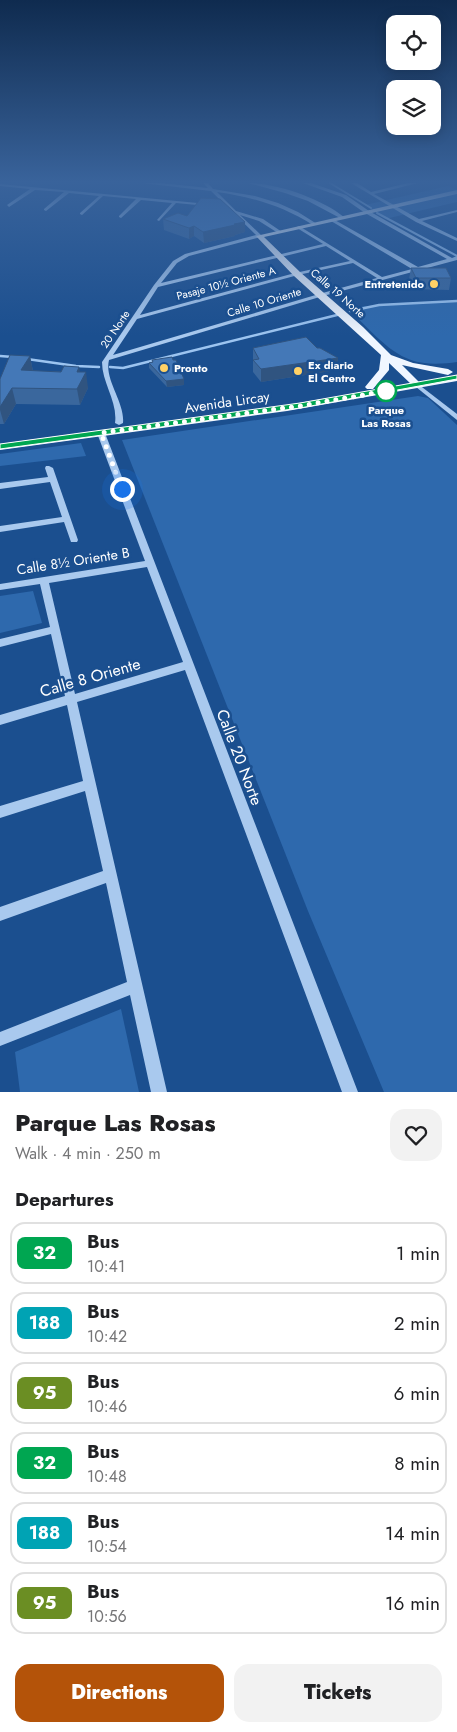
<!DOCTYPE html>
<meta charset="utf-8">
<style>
body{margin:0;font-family:Jost,sans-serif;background:#f2f2f2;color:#202124;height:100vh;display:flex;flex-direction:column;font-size:19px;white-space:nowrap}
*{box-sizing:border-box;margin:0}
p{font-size:16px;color:#757577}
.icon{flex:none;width:28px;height:28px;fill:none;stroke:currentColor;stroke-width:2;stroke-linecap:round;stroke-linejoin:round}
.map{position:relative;height:1092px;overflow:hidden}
.sheet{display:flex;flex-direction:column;background:#fff;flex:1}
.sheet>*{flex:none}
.badge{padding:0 10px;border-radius:8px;font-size:18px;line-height:32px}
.fabs{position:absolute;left:386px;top:15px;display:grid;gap:10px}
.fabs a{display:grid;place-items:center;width:55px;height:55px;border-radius:10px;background:#fff;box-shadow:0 2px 12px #0003;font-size:25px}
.you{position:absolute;width:25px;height:25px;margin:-12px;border:4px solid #fff;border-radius:50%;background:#1a73e8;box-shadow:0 0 0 8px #1a73e833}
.map>.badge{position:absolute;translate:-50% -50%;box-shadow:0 0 0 2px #fff}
h2{padding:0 15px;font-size:19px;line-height:45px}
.round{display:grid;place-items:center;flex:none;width:52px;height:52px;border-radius:15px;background:#f2f2f2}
.head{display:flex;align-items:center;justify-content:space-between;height:85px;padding:0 15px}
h1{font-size:24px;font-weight:800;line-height:38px}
.cta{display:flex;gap:10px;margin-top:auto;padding:10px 15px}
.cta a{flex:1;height:58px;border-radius:15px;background:#b45309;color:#fff;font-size:20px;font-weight:800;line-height:58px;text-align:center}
.cta a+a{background:#f2f2f2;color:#202124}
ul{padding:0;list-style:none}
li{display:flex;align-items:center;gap:15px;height:62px;margin:0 10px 8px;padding:0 5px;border:2px solid #e0e0e0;border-radius:15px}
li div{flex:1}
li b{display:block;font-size:19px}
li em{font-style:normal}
li .badge{min-width:55px;font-weight:700;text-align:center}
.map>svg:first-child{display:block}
</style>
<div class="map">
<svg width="457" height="1092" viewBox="0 0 457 1092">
<rect width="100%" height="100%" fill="#1b4f8f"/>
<g fill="#2e69ad">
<path d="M448 186 457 190V202L385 219 365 205Z"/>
<path d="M457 301V362C443 364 424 365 411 360 386 351 366 325 347 308L398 303Z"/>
<path d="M418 396 428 398 457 425V1092H384L308 911 122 440Z"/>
<path d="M81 443 86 456 0 466V454Z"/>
<path d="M33 591 42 623 0 633V596Z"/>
<path d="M121 1009 139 1092H20L15 1052Z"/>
</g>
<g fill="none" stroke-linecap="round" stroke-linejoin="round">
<g stroke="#9cc4f0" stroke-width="2">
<path d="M330 183 371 208"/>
<path d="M377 213 457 256"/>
</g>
<g stroke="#9cc4f0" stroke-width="2.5">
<path d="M350 311 379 305 457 301"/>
<path d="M0 356 13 357"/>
<path d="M27 359 76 366 99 367"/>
<path d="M110 367 123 368 337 315"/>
</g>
<g fill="#a9c9ee" fill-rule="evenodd">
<path d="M142 183H161L208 188 203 183H208L213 189 255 196 278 203 298 212 317 224 313 225C282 206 253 197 217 192L236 211 263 219 282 232 278 233 259 221 240 215 261 235V237L189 256 177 263 161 283 323 244 297 228V227L299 226 382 277 412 269 331 221V220L333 219 418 267 447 259 365 213 342 197 303 183H311L346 195 369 211 452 258 457 256V260L323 296 109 360C104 380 125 402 123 423L119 425 115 423C118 402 102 383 102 362L154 285 173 261 185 254 256 235 211 191ZM326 246 350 261 295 273 140 315 158 287ZM353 263 377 278 319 294 113 355 137 319 298 275Z"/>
<path d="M248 183C277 183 322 199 344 217L340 218 308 201 285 193Z"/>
<path d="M351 183H357L371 192 408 183H418L374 194 419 219 457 210V212L422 221 457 238V241L416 222Z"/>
<path d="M0 184 208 204 210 205 208 206 176 203 159 221 157 220 172 203 141 200 121 218 119 217V216L136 199 103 196 82 215 80 214V213L99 196 69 193 46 211 44 210V209L64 192 35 190 9 207 7 205 30 189 0 186Z"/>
<path d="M418 384 457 414V420L416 387V385Z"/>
<path d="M98 431H101L105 433 358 1092H342L185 670 77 702 167 1092H151L130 995 0 1046V1032L127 982 106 883 0 921V907L103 871 85 791 0 818V806L83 781 67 705 0 725V715L65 696 51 634 0 647V639L50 627 40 584 0 590V584L145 561 97 433ZM147 567 183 662 75 694 49 583Z"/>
<path d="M46 466H49L53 468 78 540 77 542H71L64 522 0 532V526L62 517 50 482 0 489V483L48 477 45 468Z"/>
</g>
<path fill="#f0f6ff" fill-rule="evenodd" d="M457 190V194L264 237 300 272 363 327 391 355 413 363 448 369 453 372 448 375 402 365 420 383 457 375V381L287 411 0 450V444L287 405 411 384 389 363V370L373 389H367L365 387 379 370 381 355 294 276 256 236Z"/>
</g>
<g fill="#3a679d">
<path d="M163 219 245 232 235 235V236L204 243 194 236 189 239 164 230Z"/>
<path d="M411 268 451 278 449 290 414 289 409 279Z"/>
<path d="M253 348H317L338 358 337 370 261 382 253 372Z"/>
<path d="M30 356 33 371 80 372 88 388 80 405 16 404 4 424H0V379Z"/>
<path d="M152 360 184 379V385L167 387 149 368V363L153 362Z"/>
</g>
<g fill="#305480">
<path d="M245 222V232L235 235V236L204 243 203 232Z"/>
<path d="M194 226V236L189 239V228Z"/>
<path d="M30 356 33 372 21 370Z"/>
<path d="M338 358 337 370 261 382V369Z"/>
<path d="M79 367 82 380 86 372 88 388 80 405 77 389V372Z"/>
<path d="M184 379V385L167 387 166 381Z"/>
<path d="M12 388 16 404 4 424 0 410V407Z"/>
</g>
<g fill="#4478b7" stroke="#305480">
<path d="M201 198 220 199 245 222 234 224 235 225 203 232 194 226 189 228 163 219 178 213 187 216Z"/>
<path d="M411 268H446L451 278H416Z"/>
<path d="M306 337 317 348H320L338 358 261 369 253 360 259 359 253 348Z"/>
<path d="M10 355 30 356 21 370 61 372 64 366 79 367 77 372H86L77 389 12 388 0 407V379Z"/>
<path d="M172 357 173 360H176L184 379 166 381 149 363 153 362 152 360Z"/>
</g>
<linearGradient id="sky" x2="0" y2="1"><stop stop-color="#0f2b4f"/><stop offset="0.54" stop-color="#39639b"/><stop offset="1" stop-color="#39639b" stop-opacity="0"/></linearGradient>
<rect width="457" height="336" fill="url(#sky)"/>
<path fill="#00a651" stroke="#fff" d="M457 375V379L300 408 0 449V444L300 403Z"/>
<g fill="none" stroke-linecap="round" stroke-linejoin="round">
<path stroke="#fff" stroke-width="5" stroke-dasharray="0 9" d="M122 489 101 433 300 406 392 390 386 391"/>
</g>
<g fill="#ffd166" stroke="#1b4f8f" stroke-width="2">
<circle cx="434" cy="284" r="5"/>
<circle cx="164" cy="368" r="5"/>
<circle cx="298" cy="371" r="5"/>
</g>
<circle fill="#fff" stroke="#00a651" stroke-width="2.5" cx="386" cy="391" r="10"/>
<g text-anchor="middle" stroke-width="5" stroke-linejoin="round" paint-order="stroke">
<g font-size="11" fill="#fff" stroke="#1b4f8f">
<text transform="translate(226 283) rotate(-15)" y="4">Pasaje 10½ Oriente A</text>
<text transform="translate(338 293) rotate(41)" y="4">Calle 19 Norte</text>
<text transform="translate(264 302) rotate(-17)" y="4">Calle 10 Oriente</text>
<text transform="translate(115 329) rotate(-56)" y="4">20 Norte</text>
</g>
<g font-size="11" font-weight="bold" fill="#fff" stroke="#1b4f8f" text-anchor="start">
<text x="424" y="288" text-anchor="end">Entretenido</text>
<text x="308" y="369">Ex diario<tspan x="308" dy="13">El Centro</tspan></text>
<text x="174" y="372">Pronto</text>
</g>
<g font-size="11" font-weight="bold" fill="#fff" stroke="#1b4f8f">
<text x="386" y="414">Parque<tspan x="386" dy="13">Las Rosas</tspan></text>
</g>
<g font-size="14" fill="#fff" stroke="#1b4f8f">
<text transform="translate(227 402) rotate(-8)" y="5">Avenida Lircay</text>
<text transform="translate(73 561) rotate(-9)" y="5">Calle 8½ Oriente B</text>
</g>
<g font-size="16" fill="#fff" stroke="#1b4f8f">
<text transform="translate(90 677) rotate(-16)" y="6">Calle 8 Oriente</text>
<text transform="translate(240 757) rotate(69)" y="6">Calle 20 Norte</text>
</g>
</g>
</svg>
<div class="fabs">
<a><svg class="icon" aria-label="locate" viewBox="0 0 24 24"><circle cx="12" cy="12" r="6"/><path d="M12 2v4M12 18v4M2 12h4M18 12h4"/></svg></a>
<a><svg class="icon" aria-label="layers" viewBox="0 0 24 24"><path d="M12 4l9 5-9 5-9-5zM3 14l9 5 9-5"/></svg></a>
</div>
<div class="you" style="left:122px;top:489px"></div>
</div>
<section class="sheet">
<div class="head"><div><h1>Parque Las Rosas</h1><p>Walk · 4 min · 250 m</p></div><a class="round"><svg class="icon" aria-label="heart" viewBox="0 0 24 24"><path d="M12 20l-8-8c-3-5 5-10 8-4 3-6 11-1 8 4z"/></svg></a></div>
<h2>Departures</h2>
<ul>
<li><span class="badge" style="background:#00a651;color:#fff">32</span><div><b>Bus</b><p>10:41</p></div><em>1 min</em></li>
<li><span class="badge" style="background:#00a3b4;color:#fff">188</span><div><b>Bus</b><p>10:42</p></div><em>2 min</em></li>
<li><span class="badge" style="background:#6b8e23;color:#fff">95</span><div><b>Bus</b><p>10:46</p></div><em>6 min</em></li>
<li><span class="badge" style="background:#00a651;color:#fff">32</span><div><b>Bus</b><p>10:48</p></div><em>8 min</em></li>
<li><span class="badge" style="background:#00a3b4;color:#fff">188</span><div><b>Bus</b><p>10:54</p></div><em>14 min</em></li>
<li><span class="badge" style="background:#6b8e23;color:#fff">95</span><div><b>Bus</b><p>10:56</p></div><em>16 min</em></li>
</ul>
<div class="cta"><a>Directions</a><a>Tickets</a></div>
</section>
